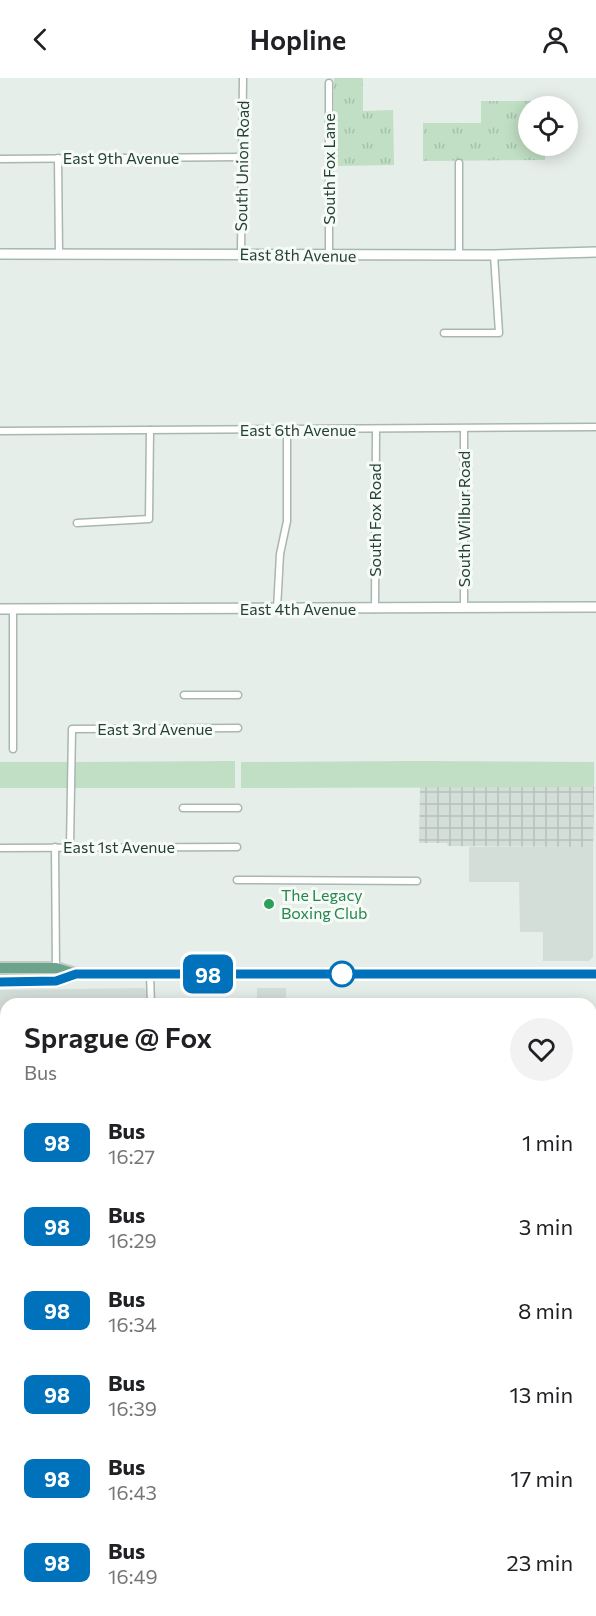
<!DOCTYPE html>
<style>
body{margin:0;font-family:Commissioner,sans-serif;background:#f2f2f2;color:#202124;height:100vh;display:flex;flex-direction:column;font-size:22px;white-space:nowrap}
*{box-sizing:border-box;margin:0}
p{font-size:20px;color:#757577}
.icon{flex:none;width:33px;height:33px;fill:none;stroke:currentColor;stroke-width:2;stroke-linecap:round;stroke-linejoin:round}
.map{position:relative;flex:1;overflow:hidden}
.side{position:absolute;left:0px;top:920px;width:597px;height:620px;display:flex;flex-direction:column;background:#fff;border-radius:18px 18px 0 0;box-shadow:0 3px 15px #0003}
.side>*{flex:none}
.badge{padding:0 12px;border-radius:9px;font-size:21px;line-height:39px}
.tools{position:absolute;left:518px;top:18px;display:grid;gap:12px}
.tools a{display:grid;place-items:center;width:60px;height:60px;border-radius:50%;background:#fff;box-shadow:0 3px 15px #0003;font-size:30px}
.map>.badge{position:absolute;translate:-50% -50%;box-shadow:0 0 0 3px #fff}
.round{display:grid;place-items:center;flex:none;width:63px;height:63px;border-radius:32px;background:#f2f2f2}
.summary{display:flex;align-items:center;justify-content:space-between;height:102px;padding:0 24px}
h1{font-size:28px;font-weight:600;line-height:45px}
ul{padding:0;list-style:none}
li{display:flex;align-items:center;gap:18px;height:84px;padding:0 24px}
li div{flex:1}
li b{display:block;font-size:22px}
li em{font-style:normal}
li .badge{min-width:66px;font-weight:700;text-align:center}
header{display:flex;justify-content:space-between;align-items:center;height:78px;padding:0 24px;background:#fff;font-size:27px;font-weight:600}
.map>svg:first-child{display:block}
</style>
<header><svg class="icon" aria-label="back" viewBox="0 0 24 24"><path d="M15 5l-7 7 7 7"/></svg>Hopline<svg class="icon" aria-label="person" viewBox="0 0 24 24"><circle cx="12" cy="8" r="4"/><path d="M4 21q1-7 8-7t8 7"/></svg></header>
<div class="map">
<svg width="596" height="1538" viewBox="0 0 596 1538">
<defs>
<pattern id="industrial-grid" width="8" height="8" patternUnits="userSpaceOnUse" patternTransform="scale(1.5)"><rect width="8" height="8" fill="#d4ded8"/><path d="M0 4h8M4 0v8" fill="none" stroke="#b6c0ba"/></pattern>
<pattern id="grass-tufts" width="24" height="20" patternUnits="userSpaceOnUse" patternTransform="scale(1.5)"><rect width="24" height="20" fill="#c0dfc4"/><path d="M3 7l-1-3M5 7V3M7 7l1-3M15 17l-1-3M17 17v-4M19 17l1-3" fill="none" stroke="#a5c1a9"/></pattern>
</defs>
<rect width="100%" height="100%" fill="#e6eee9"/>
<g fill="#d4ded8">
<path d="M469 769H593V879L589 883H543V854H520L519 804H469Z"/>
<path d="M144 910 148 915V925L6 926 5 1029V1012H0V912Z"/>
<rect x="257" y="910" width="29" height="15"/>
<path d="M0 1440H6V1533H283V1538H0Z"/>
</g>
<path fill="url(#industrial-grid)" d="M420 709H594L593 769 448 768 447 765H419Z"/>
<g fill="url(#grass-tufts)">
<path d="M334 0H363V33L393 32 394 87 334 88Z"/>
<path d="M481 23H544V28H528V68H545V82L423 83V45H481Z"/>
</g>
<g fill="#c0dfc4">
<path d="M235 683V710H75V684Z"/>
<path d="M418 683 594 684V709L241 710V684Z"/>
<rect x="0" y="684" width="69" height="26"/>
</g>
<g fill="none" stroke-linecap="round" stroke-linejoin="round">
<g stroke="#a8b7af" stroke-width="9">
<g id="street">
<path d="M329 5V177"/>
<path d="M58 80 59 176"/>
<path d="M0 81 242 79"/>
<path d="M241 175 243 0"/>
<path d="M459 177V85"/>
<path d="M444 255H499L494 177"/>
<path d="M0 353 596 349"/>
<path d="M77 445 149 441 150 352"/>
<path d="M464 530V351"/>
<path d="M277 531 280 476 287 443V352"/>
<path d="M375 531 376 352"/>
<path d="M184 617H238"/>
<path d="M13 671V531"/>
<path d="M183 730H238"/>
<path d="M55 769 56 891"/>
<path d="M70 769 72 651 238 650"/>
<path d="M0 770 237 769"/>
<path d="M237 802 417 803"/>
<path d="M150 896 151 926"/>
<path d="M591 1010H596"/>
<path d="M591 1046H596"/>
<path d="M0 1071H6"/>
<path d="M591 1115H596"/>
<path d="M591 1250H596"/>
<path d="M0 1252H6"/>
<path d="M0 1430H6"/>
<path d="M591 1432 596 1433"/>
</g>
</g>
<g stroke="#a4bab0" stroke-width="12">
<g id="secondary">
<path d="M0 176 494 177 596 174"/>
<path d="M0 531 596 529"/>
</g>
</g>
<g stroke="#c2cac6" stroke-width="14">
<g id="primary">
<path d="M0 890H56L76 896H596"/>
<path d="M0 904 56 903 76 896"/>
</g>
</g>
<use href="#street" stroke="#fff" stroke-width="6"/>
<use href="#secondary" stroke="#fff" stroke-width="9"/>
<use href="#primary" stroke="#6ca38d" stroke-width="10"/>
</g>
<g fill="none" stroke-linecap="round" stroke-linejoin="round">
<g stroke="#fff" stroke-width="14">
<path id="line" d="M0 904 56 903 76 896H596"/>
</g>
<use href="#line" stroke="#0072bc" stroke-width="9"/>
</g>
<circle fill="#2e9e5b" stroke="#f7fbf8" stroke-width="2" cx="269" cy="826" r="6"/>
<circle fill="#fff" stroke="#0072bc" stroke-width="3" cx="342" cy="896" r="12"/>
<g text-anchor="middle" stroke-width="6" stroke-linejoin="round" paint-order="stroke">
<g font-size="16" fill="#254135" stroke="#f7fbf8">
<text x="121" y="86">East 9th Avenue</text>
<text transform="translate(242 88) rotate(-89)" y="6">South Union Road</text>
<text transform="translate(329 91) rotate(-90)" y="6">South Fox Lane</text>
<text transform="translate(298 177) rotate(1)" y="6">East 8th Avenue</text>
<text x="298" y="358">East 6th Avenue</text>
<text transform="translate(464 441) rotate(-90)" y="6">South Wilbur Road</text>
<text transform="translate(375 442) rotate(-90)" y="6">South Fox Road</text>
<text x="298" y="537">East 4th Avenue</text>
<text x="155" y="657">East 3rd Avenue</text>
<text x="119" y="775">East 1st Avenue</text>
</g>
<g font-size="16" fill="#27864d" stroke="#f7fbf8" text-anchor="start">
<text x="281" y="823">The Legacy<tspan x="281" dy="18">Boxing Club</tspan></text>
</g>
</g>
</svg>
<div class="tools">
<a><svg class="icon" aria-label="locate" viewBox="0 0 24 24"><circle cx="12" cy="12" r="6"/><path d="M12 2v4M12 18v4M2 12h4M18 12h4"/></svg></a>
</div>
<b class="badge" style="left:208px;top:896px;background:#0072bc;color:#fff">98</b>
<section class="side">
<div class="summary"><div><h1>Sprague @ Fox</h1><p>Bus</p></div><a class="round"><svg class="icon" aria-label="heart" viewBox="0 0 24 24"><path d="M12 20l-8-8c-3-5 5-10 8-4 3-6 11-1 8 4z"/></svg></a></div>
<ul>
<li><span class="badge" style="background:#0072bc;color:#fff">98</span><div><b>Bus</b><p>16:27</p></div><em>1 min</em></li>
<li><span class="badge" style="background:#0072bc;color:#fff">98</span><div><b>Bus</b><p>16:29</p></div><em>3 min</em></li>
<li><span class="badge" style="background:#0072bc;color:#fff">98</span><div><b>Bus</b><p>16:34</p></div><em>8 min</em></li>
<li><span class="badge" style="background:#0072bc;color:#fff">98</span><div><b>Bus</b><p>16:39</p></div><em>13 min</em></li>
<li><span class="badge" style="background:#0072bc;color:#fff">98</span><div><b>Bus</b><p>16:43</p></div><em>17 min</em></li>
<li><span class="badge" style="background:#0072bc;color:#fff">98</span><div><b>Bus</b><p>16:49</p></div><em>23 min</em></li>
</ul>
</section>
</div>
